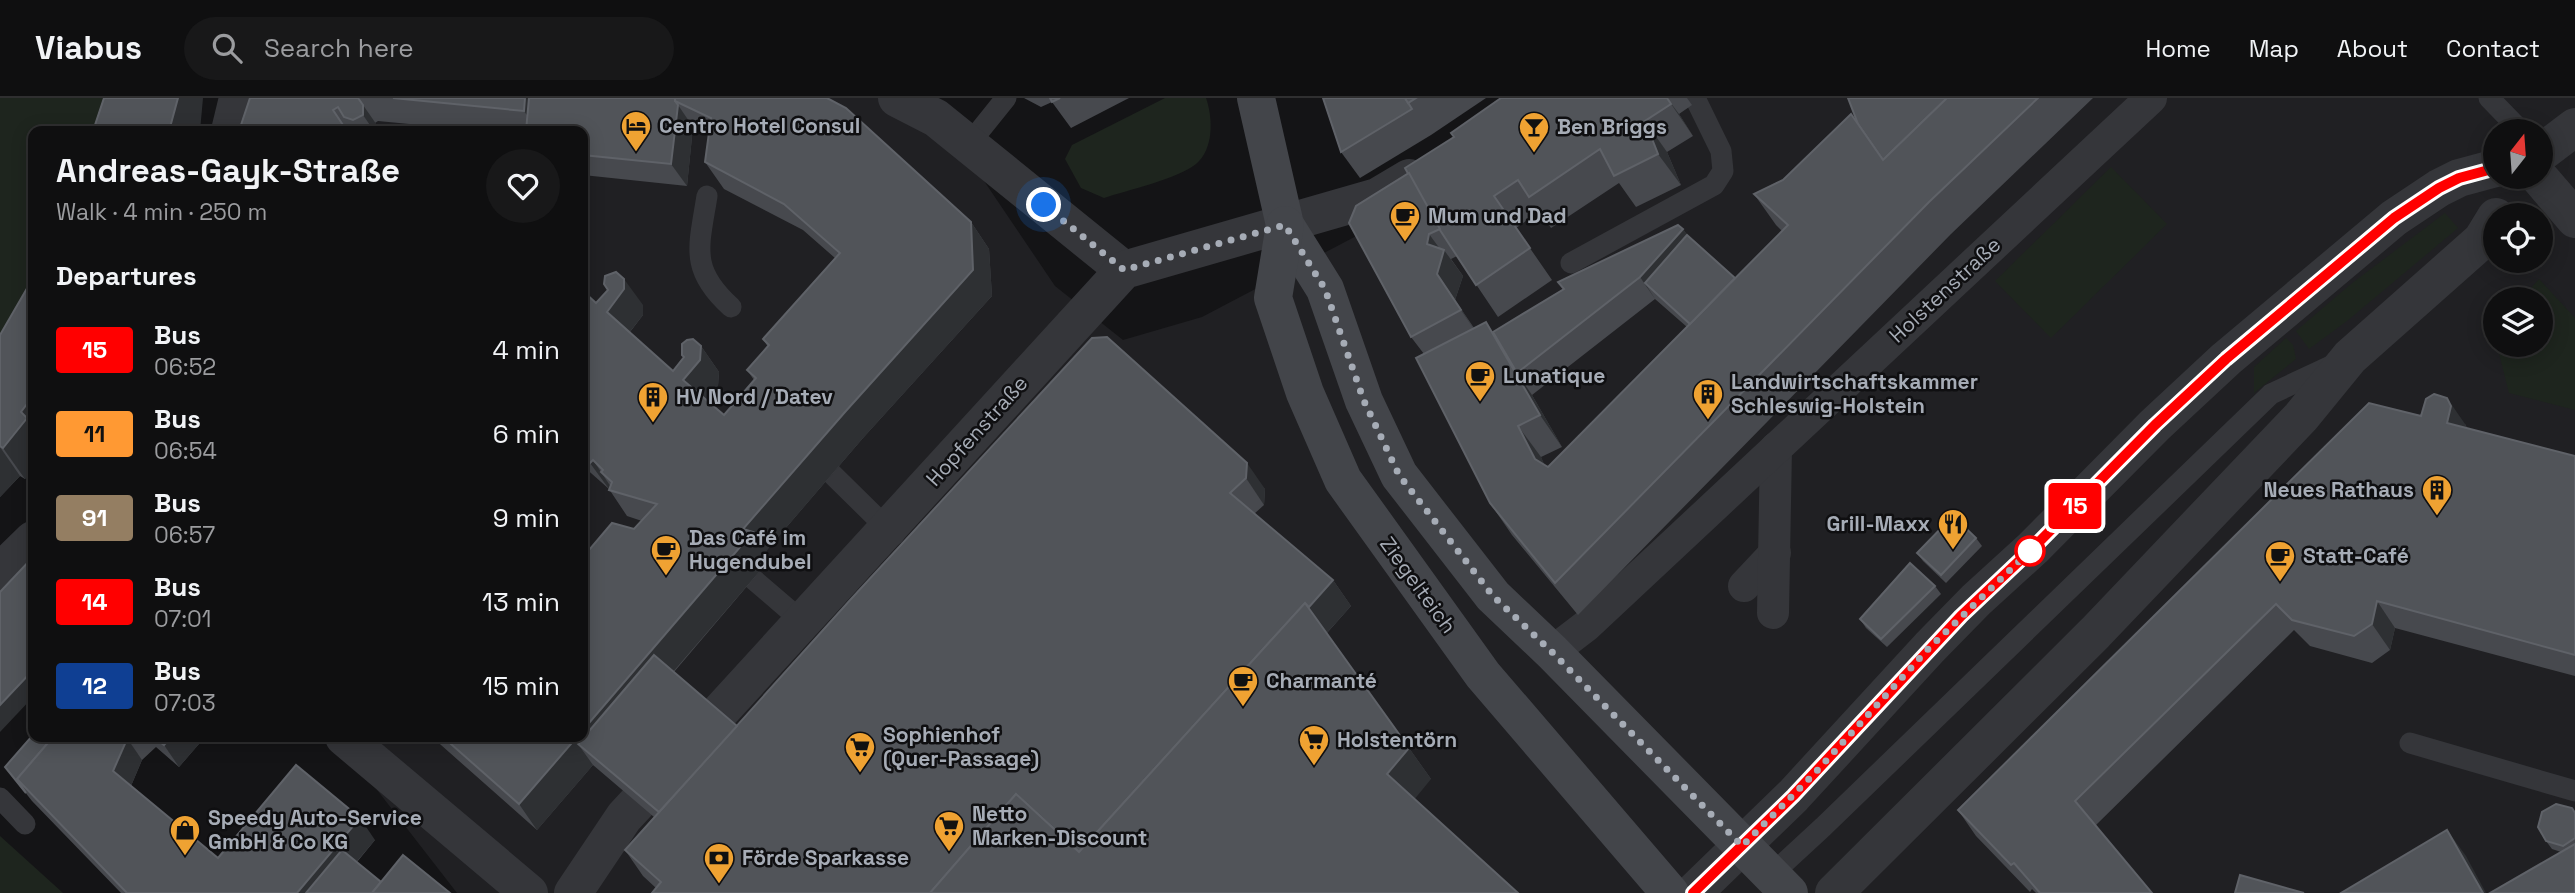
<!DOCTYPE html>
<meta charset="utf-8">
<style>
body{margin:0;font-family:"Space Grotesk",sans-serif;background:#181819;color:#f1f3f6;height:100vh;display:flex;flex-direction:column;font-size:26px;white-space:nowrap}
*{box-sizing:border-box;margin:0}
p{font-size:23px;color:#9b9c9f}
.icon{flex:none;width:38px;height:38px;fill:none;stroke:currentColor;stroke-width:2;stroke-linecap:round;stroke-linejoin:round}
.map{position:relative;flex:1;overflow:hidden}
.panel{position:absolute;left:28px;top:28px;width:560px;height:616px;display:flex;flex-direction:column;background:#0f0f10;border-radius:14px;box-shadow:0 4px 18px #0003,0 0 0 2px #2f2f30}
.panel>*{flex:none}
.badge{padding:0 14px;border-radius:5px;font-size:24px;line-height:46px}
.needle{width:46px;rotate:17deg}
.buttons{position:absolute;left:2483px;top:21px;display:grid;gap:14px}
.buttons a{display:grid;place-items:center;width:70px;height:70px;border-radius:50%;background:#0f0f10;box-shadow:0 4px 18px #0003,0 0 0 2px #2f2f30;font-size:35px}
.you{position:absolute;width:35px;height:35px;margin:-18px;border:5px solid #fff;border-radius:50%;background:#1a73e8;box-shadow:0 0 0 10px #1a73e833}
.map>.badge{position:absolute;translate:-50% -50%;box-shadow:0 0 0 4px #fff}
h2{padding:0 28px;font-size:26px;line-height:63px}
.round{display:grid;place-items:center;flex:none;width:74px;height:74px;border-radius:37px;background:#181819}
.overview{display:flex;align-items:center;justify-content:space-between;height:119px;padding:0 28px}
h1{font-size:33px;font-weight:700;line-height:52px}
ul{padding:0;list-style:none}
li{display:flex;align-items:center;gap:21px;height:84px;padding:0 28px}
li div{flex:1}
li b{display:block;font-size:26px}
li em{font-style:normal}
li .badge{min-width:77px;font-weight:700;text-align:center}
header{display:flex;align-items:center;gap:42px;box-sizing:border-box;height:98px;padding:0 35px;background:#0f0f10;border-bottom:2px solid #2f2f30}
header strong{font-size:33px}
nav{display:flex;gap:38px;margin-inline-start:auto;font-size:24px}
.search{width:490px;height:63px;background:#181819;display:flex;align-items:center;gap:18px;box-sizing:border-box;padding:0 24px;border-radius:38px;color:#9b9c9f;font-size:26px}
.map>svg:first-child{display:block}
</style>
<header>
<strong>Viabus</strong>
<div class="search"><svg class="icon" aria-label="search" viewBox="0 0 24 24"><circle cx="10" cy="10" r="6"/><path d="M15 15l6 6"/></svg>Search here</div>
<nav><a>Home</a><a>Map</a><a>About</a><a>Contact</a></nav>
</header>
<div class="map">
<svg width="2575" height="795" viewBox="0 0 2575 795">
<rect width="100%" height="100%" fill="#141416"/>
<path fill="#202023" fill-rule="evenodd" d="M238 0H928L1055 188 1123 242 1202 219 1364 134 1543 0H2575V795H457L336 639H583V33H230ZM2496 33H2541V79H2496ZM2496 117H2541V163H2496ZM2496 201H2541V247H2496Z"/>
<g fill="#1e251e">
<path d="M0 0H112L103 33H33V215L0 260Z"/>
<path d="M1165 0H1206C1213 20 1214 51 1196 66 1177 81 1128 92 1104 100L1081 90 1065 61 1072 47Z"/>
<path d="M2111 69 2167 126 2051 240 1995 183Z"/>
<path d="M2445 115 2458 130 2347 223 2309 251 2296 233 2351 186Z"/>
<path d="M2539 181 2575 220V312L2509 295 2497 247H2541V201H2521Z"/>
<path d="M2286 240 2293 247 2296 261 2254 295V269Z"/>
<path d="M0 738 63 795H0Z"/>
</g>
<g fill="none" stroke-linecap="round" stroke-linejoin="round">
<g stroke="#35363a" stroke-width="21">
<path d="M2489 0 2521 33"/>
<path d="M969 46 1006 0"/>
<path d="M707 98C699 149 689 171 731 209"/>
<path d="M1571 165 1714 87 1723 73 1721 53 1695 0"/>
<path d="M832 376 894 437"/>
<path d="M753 481 803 524"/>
<path d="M2410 645 2575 693"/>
<path d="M0 700 25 726"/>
<path d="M1771 777 1823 729 2271 296 2335 266"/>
</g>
<g stroke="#35363a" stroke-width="32">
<path d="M1744 488 1775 455"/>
<path d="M1773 515 1776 350"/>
<path d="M1552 554 1586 528 2151 0"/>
</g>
<g stroke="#35363a" stroke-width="38">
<path d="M897 0 936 20 1124 172"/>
<path d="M230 33 238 0"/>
<path d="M2541 55 2575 29"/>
<path d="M2539 79 2575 121"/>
<path d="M0 474 33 442"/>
<path d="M716 618 1124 172 1377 99 1409 80"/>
<path d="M344 639 529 795"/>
<path d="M573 795 624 719 637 705"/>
<path d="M1693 795 1793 698 1930 549 1976 502 2033 450 2155 327 2226 261 2394 120 2439 90 2459 80 2496 70"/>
<path d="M1834 795 2095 535 2301 319 2350 259 2482 142 2496 119"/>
</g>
<g stroke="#43454a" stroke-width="38">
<path d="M1256 0 1285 127 1325 191 1364 303 1399 377 1493 498 1552 554 1789 795"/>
<path d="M1285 127 1273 200 1305 295 1343 382 1483 577 1670 795"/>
</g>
</g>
<g fill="#47494e" fill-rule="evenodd">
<path d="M250 0H827L971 124 989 151 992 198 863 340 766 453 771 460 674 574 737 628 1092 240 1265 391 1264 407 1254 416 1333 482 1351 508 1327 535 1431 681 656 790 643 778 625 752 654 719 593 667 537 732 432 639H583L634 431 642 423 627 418 609 391 583 368V193L596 205 643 207V217L630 234 673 273 684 260 682 257 701 248 719 274 718 288 706 302 724 317 754 282 747 272 768 249 763 241 835 160 803 132 724 91 705 64 709 37 693 29 687 88 583 77V33H483L378 23 375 25 381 33H239Z"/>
<path d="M1024 0H1129L1071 30 1052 4 1041 9Z"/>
<path d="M1323 0H1486L1431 37 1360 80 1341 54Z"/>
<path d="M1501 0H1687L1692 7 1679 16 1693 38 1667 54 1681 87 1636 109 1619 85 1551 130 1540 113 1516 130 1552 182 1498 219 1457 158 1451 161 1463 178 1455 202 1474 230 1493 234 1563 191 1558 184 1683 131 1687 137 1735 180 1782 133 1776 127 1754 96 1783 82 1858 26 1848 0H2093L1951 136 1578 517 1512 437 1490 405 1424 256 1411 239 1409 75ZM1655 201 1687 229 1548 369 1544 367 1541 359 1562 349 1532 297Z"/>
<path d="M33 180V371L25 381 20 378 0 399V237Z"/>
<path d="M2421 318 2465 326 2467 330 2575 358V578L2395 530 2390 552 2372 565 2310 548 2294 532 2095 728 2152 795H2036L2032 791 2030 794 1976 738 1958 712Z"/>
<path d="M1976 440 1982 448 1946 485 1923 463 1917 455Z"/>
<path d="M1935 488 1941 496 1887 549 1866 530 1860 521Z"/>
<path d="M33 639H205L179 669 156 649 142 662 131 688 218 760 375 742 357 764 381 784 450 795H121L32 703 5 669Z"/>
<path d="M2575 714V795L2561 754 2552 751 2546 743Z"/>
</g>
<g fill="#2e3033">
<path d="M178 0H203L200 33H169Z"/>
<path d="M525 0H547L538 33 524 13Z"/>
<path d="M1667 0 1679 16 1693 38Z"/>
<path d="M363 7 381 33H374L363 17Z"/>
<path d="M678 7 693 29 687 88 671 66Z"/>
<path d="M1645 23 1667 54 1681 87 1658 56Z"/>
<path d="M971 124 989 151 992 198 863 340 766 453 771 460 597 662 578 646 593 667 537 732 519 706 577 639H583V632L743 431Z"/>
<path d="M1683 131 1698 152 1645 185 1655 201 1640 179Z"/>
<path d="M1429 136 1443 155 1444 152 1463 178 1455 202 1479 239 1437 176 1427 146Z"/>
<path d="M624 181 643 207V217L625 240 607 214Z"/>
<path d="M1486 224 1508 256 1517 275 1532 297 1562 349 1540 317Z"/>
<path d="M701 248 719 274 718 288 702 308 683 282Z"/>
<path d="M33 298V371L25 381 3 350 21 314Z"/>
<path d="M2447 300 2465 326 2469 334 2447 325Z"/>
<path d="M1518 328 1541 359 1557 392 1535 361Z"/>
<path d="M0 349 20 378 0 399Z"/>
<path d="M593 362 611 389 609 391 590 365Z"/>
<path d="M1247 365 1265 391 1264 407 1246 380Z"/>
<path d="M1333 482 1351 508 1101 786 1082 759Z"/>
<path d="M2377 503 2395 530 2390 552 2372 526Z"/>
<path d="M33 572V599L0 634V607Z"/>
<path d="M171 639H205L179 669 164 647Z"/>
<path d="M127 640 142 662 128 695 113 673Z"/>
<path d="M1409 650 1431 681 1409 708 1387 676Z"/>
<path d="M360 720 375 742 330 795H297Z"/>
<path d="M2447 732 2466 758 2486 795H2483Z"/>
</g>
<g fill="#515459" stroke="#5f6268" stroke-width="2">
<path d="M104 0H178L169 33H93Z"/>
<path d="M250 0H358L363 7V17L353 22 344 19 338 9 333 12 347 33H239Z"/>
<path d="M393 0H525L524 13Z"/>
<path d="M529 0H675V3L678 7 671 66 583 57V33H526Z"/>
<path d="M675 0H827L846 10 971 124 973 172 845 314 743 431 753 434 583 632V459L612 425 634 431 657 406 609 392 612 384 601 374 603 372 593 362 590 365 583 358V193L596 205 608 192 604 186 605 178 616 174 624 181V191L607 214 673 273 684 259 682 257V246L687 242 693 241 701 248 700 262 683 282 724 317 756 280 747 272 769 247 763 241 840 155 784 106 705 64 711 20 675 3Z"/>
<path d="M1050 0H1060L1052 4Z"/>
<path d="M1323 0H1405L1412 11 1341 54Z"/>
<path d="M1405 0H1416L1408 5Z"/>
<path d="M1501 0H1667L1671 6 1645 23 1658 56 1614 78 1600 51 1529 99 1518 82 1494 98 1530 150 1476 187 1436 126 1405 70 1454 39 1451 35Z"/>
<path d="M1848 0H1947L1883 62 1858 26Z"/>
<path d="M1947 0H2038L1929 104 1555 485 1490 405 1416 260 1486 224 1540 317 1518 328 1535 361 1548 369 1788 127 1754 96 1783 82 1851 16 1883 62Z"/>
<path d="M1409 75 1440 131 1429 136 1427 146 1444 152 1437 176 1461 212 1411 239 1349 125 1356 108Z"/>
<path d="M1678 127 1683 131 1640 179 1517 275 1493 234 1564 191 1558 184Z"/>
<path d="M1687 137 1735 180 1690 226 1645 185Z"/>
<path d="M33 180V298L21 314 27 320 3 350 0 348V237Z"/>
<path d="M1107 239 1247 365 1246 380 1230 395 1333 482 1309 509 1305 505 1079 754 1016 696 930 795H652L661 784 625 752 851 501 1092 240Z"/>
<path d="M2434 296 2447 300 2451 308 2447 325 2575 358V557L2377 503 2372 526 2354 538 2292 522 2276 506 2075 703 2152 795H2040L2014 765 2011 767 1958 712 2369 305 2421 318 2426 301Z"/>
<path d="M1953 418 1976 440 1941 477 1917 455Z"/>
<path d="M33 459V572L0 607V494Z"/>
<path d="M1910 465 1935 488 1881 541 1860 521Z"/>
<path d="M1305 505 1409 650 1387 676 1518 795H930L1016 696 1079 754Z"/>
<path d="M654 557 737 628 659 714 578 646Z"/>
<path d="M33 637V639H53L17 681 26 695 5 669Z"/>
<path d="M53 639H128L113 673 218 760 296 667 360 720 297 795H127L17 681Z"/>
<path d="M154 639H171L164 647Z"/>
<path d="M443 639H577L519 706Z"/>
<path d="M2556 706 2572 710 2575 715V740L2563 748 2546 743 2538 729 2542 714Z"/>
<path d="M2447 732 2483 795H2341Z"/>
<path d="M2575 746V795H2490Z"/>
<path d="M342 752 381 784 372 795H306Z"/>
<path d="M403 757 450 795H372Z"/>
<path d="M2240 777 2304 795H2235Z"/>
</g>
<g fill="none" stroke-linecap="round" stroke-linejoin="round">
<g stroke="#fff" stroke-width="16">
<path id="line" d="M1693 795 1793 698 1961 518 2033 450 2155 327 2226 261 2394 120 2439 90 2459 80 2496 70"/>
</g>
<use href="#line" stroke="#f00" stroke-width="10"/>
<path stroke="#a6acb6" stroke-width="7" stroke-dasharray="0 12.6" d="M1044 107 1124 172 1285 127 1325 191 1364 303 1399 377 1493 498 1552 554 1742 748 1813 677 1930 549 2033 450 2030 453"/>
</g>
<defs>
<g id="hotel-pin" transform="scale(1.575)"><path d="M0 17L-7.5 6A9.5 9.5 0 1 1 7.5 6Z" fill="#efa232" stroke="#0f0f11"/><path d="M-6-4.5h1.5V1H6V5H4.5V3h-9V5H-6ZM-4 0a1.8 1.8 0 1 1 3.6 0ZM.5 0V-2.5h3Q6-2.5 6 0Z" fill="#111"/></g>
<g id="bar-pin" transform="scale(1.575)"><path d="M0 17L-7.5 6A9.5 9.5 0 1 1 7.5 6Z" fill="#efa232" stroke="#0f0f11"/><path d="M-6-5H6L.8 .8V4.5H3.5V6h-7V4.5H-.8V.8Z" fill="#111"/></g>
<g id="cafe-pin" transform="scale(1.575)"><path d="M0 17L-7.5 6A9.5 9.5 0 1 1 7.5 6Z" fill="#efa232" stroke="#0f0f11"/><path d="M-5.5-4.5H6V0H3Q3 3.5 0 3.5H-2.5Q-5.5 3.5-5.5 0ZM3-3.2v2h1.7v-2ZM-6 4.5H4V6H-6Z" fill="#111"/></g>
<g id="building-pin" transform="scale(1.575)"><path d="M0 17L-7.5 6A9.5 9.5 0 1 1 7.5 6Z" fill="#efa232" stroke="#0f0f11"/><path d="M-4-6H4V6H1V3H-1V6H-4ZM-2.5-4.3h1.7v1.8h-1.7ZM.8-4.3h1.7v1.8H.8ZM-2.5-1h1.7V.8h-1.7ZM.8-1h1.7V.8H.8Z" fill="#111"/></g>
<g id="restaurant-pin" transform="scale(1.575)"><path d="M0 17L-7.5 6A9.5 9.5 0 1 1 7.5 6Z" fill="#efa232" stroke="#0f0f11"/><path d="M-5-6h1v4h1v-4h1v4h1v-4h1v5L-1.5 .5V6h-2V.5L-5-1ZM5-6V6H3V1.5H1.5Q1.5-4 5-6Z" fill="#111"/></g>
<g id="supermarket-pin" transform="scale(1.575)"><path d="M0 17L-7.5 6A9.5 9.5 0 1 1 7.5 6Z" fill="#efa232" stroke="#0f0f11"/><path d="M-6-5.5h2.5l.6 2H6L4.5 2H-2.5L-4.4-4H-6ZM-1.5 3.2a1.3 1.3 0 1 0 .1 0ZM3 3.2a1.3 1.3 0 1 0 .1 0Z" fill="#111"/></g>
<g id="shop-pin" transform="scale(1.575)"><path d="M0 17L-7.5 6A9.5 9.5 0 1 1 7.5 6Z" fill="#efa232" stroke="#0f0f11"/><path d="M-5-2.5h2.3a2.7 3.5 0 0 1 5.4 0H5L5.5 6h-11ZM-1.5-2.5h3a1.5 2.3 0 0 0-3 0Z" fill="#111"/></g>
<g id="bank-pin" transform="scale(1.575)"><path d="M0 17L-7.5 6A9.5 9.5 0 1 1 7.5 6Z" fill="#efa232" stroke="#0f0f11"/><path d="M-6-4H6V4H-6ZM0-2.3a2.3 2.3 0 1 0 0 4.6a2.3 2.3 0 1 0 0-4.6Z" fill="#111"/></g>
</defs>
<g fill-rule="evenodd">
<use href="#hotel-pin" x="636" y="28"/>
<use href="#bar-pin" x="1534" y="29"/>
<use href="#cafe-pin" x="1405" y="118"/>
<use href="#cafe-pin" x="1480" y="278"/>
<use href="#building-pin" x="1708" y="296"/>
<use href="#building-pin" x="653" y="299"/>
<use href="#building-pin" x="2437" y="392"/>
<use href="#restaurant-pin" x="1953" y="426"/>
<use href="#cafe-pin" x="666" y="452"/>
<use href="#cafe-pin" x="2280" y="458"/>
<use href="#cafe-pin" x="1243" y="583"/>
<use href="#supermarket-pin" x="1314" y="642"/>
<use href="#supermarket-pin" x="860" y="649"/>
<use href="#supermarket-pin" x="949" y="728"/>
<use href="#shop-pin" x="185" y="732"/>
<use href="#bank-pin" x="719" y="760"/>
</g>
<circle fill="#fff" stroke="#f00" stroke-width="3.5" cx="2030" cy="453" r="14"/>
<g text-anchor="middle" stroke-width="5" stroke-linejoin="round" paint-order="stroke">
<g font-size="21" font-weight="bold" fill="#a6acb6" stroke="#0f0f11" text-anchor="start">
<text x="659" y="35">Centro Hotel Consul</text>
<text x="1557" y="36">Ben Briggs</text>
<text x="1428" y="125">Mum und Dad</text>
<text x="1503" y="285">Lunatique</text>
<text x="1731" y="291">Landwirtschaftskammer<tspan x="1731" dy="24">Schleswig-Holstein</tspan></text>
<text x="676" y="306">HV Nord / Datev</text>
<text x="2414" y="399" text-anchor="end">Neues Rathaus</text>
<text x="1930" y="433" text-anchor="end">Grill-Maxx</text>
<text x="689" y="447">Das Café im<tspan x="689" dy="24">Hugendubel</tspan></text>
<text x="2303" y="465">Statt-Café</text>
<text x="1266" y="590">Charmanté</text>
<text x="883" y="644">Sophienhof<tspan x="883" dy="24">(Quer-Passage)</tspan></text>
<text x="1337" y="649">Holstentörn</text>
<text x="972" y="723">Netto<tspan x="972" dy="24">Marken-Discount</tspan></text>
<text x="208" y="727">Speedy Auto-Service<tspan x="208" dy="24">GmbH &amp; Co KG</tspan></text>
<text x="742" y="767">Förde Sparkasse</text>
</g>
<g font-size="21" fill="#a6acb6" stroke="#0f0f11">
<text transform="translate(1945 192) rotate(-43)" y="7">Holstenstraße</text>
<text transform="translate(977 333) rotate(-48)" y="7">Hopfenstraße</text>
<text transform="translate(1418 487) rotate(54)" y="7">Ziegelteich</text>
</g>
</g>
</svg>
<div class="buttons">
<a><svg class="needle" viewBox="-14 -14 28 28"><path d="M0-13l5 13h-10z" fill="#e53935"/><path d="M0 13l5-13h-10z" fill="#9b9c9f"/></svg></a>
<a><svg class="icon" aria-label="locate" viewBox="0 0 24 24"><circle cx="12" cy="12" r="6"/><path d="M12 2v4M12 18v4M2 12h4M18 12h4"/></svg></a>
<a><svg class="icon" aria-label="layers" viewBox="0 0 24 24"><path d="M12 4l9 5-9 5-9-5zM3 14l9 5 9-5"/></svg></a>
</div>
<div class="you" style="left:1044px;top:107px"></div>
<b class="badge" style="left:2075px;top:408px;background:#f00;color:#fff">15</b>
<section class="panel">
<div class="overview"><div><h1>Andreas-Gayk-Straße</h1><p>Walk · 4 min · 250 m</p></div><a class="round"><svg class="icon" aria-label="heart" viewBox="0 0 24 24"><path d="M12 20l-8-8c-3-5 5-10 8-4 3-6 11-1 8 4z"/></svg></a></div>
<h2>Departures</h2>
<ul>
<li><span class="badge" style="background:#f00;color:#fff">15</span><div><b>Bus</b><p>06:52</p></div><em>4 min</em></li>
<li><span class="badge" style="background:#f93;color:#111">11</span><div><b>Bus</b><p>06:54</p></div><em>6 min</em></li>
<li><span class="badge" style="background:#947e62;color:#fff">91</span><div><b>Bus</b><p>06:57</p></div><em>9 min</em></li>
<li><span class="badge" style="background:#f00;color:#fff">14</span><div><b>Bus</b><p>07:01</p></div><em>13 min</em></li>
<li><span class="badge" style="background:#0f3f93;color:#fff">12</span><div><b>Bus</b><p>07:03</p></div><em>15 min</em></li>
</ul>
</section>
</div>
